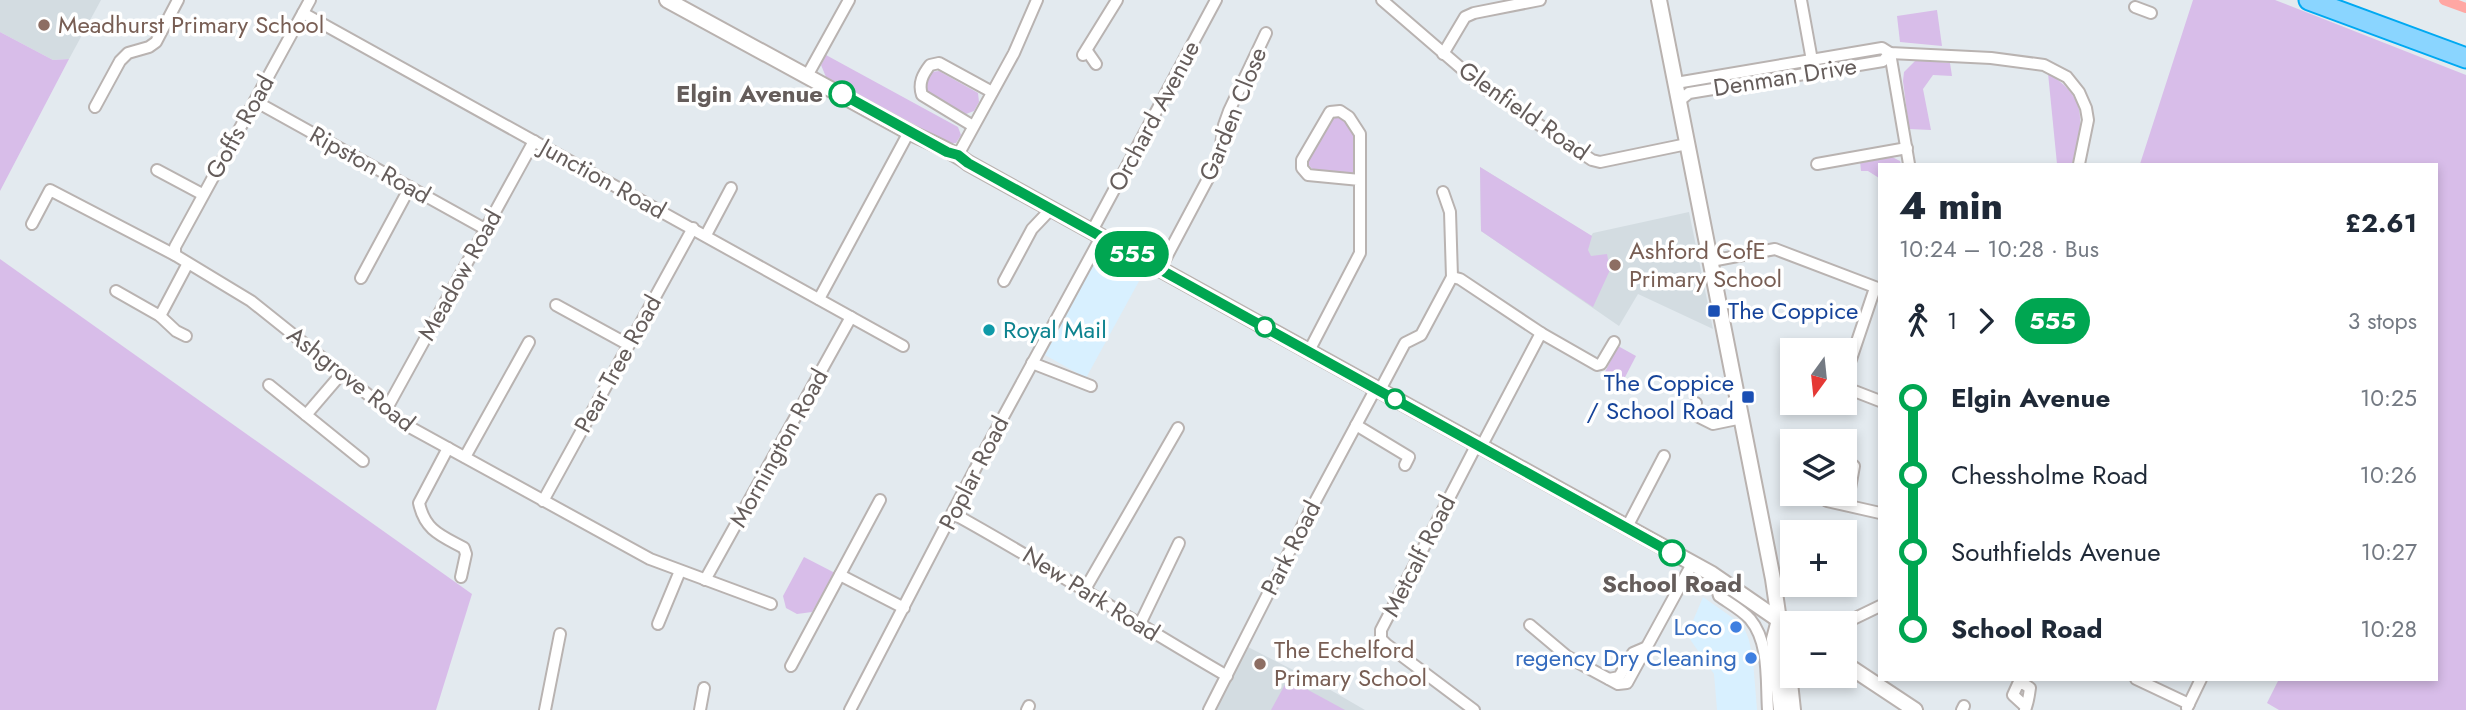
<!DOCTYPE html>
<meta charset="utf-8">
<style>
body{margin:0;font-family:Jost,sans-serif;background:#f2f2f3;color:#1f2937;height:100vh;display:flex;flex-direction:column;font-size:26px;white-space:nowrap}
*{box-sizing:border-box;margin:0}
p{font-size:23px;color:#747a83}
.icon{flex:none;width:38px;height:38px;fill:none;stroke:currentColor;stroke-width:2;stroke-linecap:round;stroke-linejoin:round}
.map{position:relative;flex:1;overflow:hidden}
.drawer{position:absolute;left:1878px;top:163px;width:560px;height:518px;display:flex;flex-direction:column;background:#fff;border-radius:0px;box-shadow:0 4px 10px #0003}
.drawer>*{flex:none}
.badge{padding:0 14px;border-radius:23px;font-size:24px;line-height:46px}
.needle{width:46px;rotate:195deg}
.tools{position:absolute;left:1780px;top:338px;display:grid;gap:14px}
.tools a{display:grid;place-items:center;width:77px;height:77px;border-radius:0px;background:#fff;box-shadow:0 4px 10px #0003;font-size:35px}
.map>.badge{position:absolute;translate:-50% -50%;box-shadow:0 0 0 4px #fff}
.legs{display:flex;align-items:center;gap:10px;height:77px;padding:0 21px;font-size:23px}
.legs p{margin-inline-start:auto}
.summary{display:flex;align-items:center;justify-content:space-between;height:119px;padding:0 21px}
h1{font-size:38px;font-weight:800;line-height:52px}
ul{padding:0 21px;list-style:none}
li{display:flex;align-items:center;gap:24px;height:77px;font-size:26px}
li i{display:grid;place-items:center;width:10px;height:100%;margin:0 9px;background:currentColor}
li i::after{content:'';width:18px;height:18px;margin:-9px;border:5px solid;border-radius:50%;background:#fff}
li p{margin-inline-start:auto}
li:first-child i{background:linear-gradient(#0000 50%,currentColor 0)}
li:last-child i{background:linear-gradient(currentColor 50%,#0000 0)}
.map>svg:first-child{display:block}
</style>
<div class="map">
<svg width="2466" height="710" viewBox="0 0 2466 710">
<rect width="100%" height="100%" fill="#e3eaef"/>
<g fill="#d8f0ff">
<path d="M1101 250 1144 272 1086 378 1045 355Z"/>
<path d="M1703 597 1743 625 1749 640 1753 660 1757 710H1717L1714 674 1687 635Z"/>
</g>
<g fill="#d3dce1">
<path d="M0 0H101L69 59 53 60 0 32Z"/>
<path d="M1480 167 1591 236 1593 233 1689 212 1713 329 1638 294 1619 326 1481 231Z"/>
<path d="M1248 647 1315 681 1365 710H1216Z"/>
</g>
<g fill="#d8bde9">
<path d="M2193 0H2275L2466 75V710H2279L2267 703 2279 679H2436V164H2140Z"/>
<path d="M1937 10 1942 46 1900 42 1897 16Z"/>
<path d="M0 32 53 60 69 59 0 191Z"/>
<path d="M826 55 958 127 961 135 956 143H949L826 77 821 65Z"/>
<path d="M1916 60 1950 63 1952 76 1933 75 1923 89 1931 130 1909 129 1903 81 1904 72Z"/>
<path d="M939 71 978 93 979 102 974 111 966 114 927 92 926 82 931 72Z"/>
<path d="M2048 73C2089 99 2083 122 2072 164H2057Z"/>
<path d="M1336 117C1357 122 1364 158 1353 175L1314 171 1308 164V157L1329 119Z"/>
<path d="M1890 156 1900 161 1901 164H1880L1879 178 1868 171H1861L1860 161Z"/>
<path d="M1480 167 1592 236 1588 250 1591 256 1607 254 1610 270 1593 307 1481 231Z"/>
<path d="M0 259 472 594 436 710H0Z"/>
<path d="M1618 346 1636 356 1622 383 1604 374Z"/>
<path d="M804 557 835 573 812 612 797 614 786 608 783 596Z"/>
<path d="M1288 679 1345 710H1271Z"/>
</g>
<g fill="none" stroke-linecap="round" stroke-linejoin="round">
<path stroke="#ffa7a3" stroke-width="10" d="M2444 0 2466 8"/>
<g stroke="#b9b3b1" stroke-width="14">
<g id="street">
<path d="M1382 0 1484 88 1592 160 1600 162 1687 144"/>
<path d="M1801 0 1813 66"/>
<path d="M2135 7 2151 13"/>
<path d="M303 13 903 346"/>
<path d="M1087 51 1096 64"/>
<path d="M1890 53 1909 164"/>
<path d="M1443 54 1465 17 1474 13 1540 0"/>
<path d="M1083 55 1117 0"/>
<path d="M807 76 849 0"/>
<path d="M1676 83 1882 48 1890 53 1991 58 2044 65 2067 77 2079 92 2086 108 2088 120 2079 164"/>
<path d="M255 101 485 229"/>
<path d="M1679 101 1689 93 1883 61 1890 53"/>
<path d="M95 107 120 61 128 53 149 47 156 42 178 0"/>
<path d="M973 126 922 95C918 83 923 74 930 65L939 63 992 92"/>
<path d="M958 155 1014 53 1037 0"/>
<path d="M1817 164 1907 148"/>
<path d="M157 170 202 194"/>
<path d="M32 224 50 190 175 255 251 301 406 425 650 559 771 604"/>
<path d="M1092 231 1216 0"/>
<path d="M706 235 731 188"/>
<path d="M175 255V247L310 0"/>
<path d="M1711 261 1775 249 1880 289"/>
<path d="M1160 269 1219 158 1224 125 1229 111 1266 33"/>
<path d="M1452 277 1460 279 1541 333 1597 365 1601 364 1614 342"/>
<path d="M361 278 410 187"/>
<path d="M1004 281 1032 229 1051 209"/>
<path d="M1875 288 1845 377V384L1849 389 1880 401"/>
<path d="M116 291 160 316 176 331 186 336"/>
<path d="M819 299 909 132"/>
<path d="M556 305 629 345"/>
<path d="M160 316 187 265"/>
<path d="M1309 351 1360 253V134L1349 117 1340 111 1330 112 1302 160V168L1308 175 1360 180"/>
<path d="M1032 363 1091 386"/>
<path d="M269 385 363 461"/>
<path d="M1380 390 1405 343 1421 335 1452 277 1450 212 1443 192"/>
<path d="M1696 403 1691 413 1713 424 1742 418"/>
<path d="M386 410 534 141"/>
<path d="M306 415 342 373"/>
<path d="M1356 425 1409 457 1405 465"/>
<path d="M1481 447 1541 333"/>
<path d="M448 448 419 503C425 531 442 536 464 548L466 554 461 577"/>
<path d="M465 457 529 342"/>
<path d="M543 501 693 228"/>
<path d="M1827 501 1880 513"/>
<path d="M1847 505 1854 466"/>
<path d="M954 514C1047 565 1135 623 1227 676"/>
<path d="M1627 527 1664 456"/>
<path d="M840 575 904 608"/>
<path d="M705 580 851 317"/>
<path d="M1722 581 1717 589 1719 596C1729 603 1742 610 1750 619 1770 643 1766 681 1768 710"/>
<path d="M1084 591 1178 428"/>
<path d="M658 624 680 571"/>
<path d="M1530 625 1568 657 1618 684 1627 683 1692 564"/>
<path d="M1844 625 1849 621 1880 606"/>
<path d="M1139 626 1179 543"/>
<path d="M791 666 880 500"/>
<path d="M1609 679 1619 677 1633 653 1647 647"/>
<path d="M2136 679 2189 704"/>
<path d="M2187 708 2201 679"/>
<path d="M545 710 560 634"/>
<path d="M700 710 704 688"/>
<path d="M850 710 983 454 1101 237"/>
<path d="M1027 710 1029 706"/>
<path d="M1209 710 1310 511 1376 388"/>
<path d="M1474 710 1386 644 1381 639V630L1477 444"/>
<path d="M1962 710 1964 706"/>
<path d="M2025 710C2028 703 2029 696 2030 688L2024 684H2018L2013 695 2026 707"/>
</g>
</g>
<g stroke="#b9b2af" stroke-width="18">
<g id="secondary">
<path d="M667 0 909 132C927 141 953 151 968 163L1712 574 1792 629"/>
<path d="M1659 0 1773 579 1779 620 1785 637 1793 710"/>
<path d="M1779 620 1774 639 1781 710"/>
<path d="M1844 663 1915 710"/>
</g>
</g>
<g stroke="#00a9f2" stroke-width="23">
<path id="highway" d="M2309 0 2466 58"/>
</g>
<use href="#street" stroke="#fff" stroke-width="10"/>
<use href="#secondary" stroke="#fff" stroke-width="14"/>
<use href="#highway" stroke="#8ad5ff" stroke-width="19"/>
</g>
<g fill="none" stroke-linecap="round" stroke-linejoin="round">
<g stroke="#fff" stroke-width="16">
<path id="line-1" d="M842 94 947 152 958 155 968 163 1672 553"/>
</g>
<use href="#line-1" stroke="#00a651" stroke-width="10"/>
</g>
<g fill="#8d6e63" stroke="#fff" stroke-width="2.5">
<circle cx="44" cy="25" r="7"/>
<circle cx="1615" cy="265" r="7"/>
<circle cx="1260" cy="664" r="7"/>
</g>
<g fill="#fff" stroke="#00a651" stroke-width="3.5">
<circle cx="842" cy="94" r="12"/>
<circle cx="1265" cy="327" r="9"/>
<circle cx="1395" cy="399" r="9"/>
<circle cx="1672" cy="553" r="12"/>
</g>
<g fill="#1a4fb4" stroke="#fff" stroke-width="2.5">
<rect x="1707" y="304" width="14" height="14" rx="3.5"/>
<rect x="1741" y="390" width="14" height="14" rx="3.5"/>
</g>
<circle fill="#0f9aa8" stroke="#fff" stroke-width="2.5" cx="989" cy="330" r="7"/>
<g fill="#3f7fe0" stroke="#fff" stroke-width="2.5">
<circle cx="1736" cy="627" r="7"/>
<circle cx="1751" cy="658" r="7"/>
</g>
<g text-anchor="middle" stroke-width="7" stroke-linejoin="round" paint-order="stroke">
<g font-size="24" fill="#785e54" stroke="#fff" text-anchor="start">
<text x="58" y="33">Meadhurst Primary School</text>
<text x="1629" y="259">Ashford CofE<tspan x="1629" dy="28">Primary School</tspan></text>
<text x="1274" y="658">The Echelford<tspan x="1274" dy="28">Primary School</tspan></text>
</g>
<g font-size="24" fill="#655d5b" stroke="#fff">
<text transform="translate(1785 77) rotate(-9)" y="8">Denman Drive</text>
<text transform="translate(1524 111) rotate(35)" y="8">Glenfield Road</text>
<text transform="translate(1233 114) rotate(-68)" y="8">Garden Close</text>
<text transform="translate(1154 116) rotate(-62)" y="8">Orchard Avenue</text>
<text transform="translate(240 127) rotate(-61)" y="8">Goffs Road</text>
<text transform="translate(370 165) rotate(29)" y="8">Ripston Road</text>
<text transform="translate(603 179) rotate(29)" y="8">Junction Road</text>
<text transform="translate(460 275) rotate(-61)" y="8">Meadow Road</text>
<text transform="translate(618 364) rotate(-61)" y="8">Pear Tree Road</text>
<text transform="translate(351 379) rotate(38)" y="8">Ashgrove Road</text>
<text transform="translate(779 448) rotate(-61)" y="8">Mornington Road</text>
<text transform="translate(974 473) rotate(-63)" y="8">Poplar Road</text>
<text transform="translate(1291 548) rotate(-63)" y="8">Park Road</text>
<text transform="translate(1419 556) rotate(-63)" y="8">Metcalf Road</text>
<text transform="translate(1091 594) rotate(32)" y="8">New Park Road</text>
</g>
<g font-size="24" font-weight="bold" fill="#655d5b" stroke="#fff" text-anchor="end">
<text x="823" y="102">Elgin Avenue</text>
<text x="1672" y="592" text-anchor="middle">School Road</text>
</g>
<g font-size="24" fill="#164399" stroke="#fff" text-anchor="start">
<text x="1728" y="319">The Coppice</text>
<text x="1734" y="391" text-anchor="end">The Coppice<tspan x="1734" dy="28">/ School Road</tspan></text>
</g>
<g font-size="24" fill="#0d838f" stroke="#fff" text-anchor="start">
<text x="1003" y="338">Royal Mail</text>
</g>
<g font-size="24" fill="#366cbe" stroke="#fff" text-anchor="end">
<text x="1722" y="635">Loco</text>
<text x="1737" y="666">regency Dry Cleaning</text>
</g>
</g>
</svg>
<div class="tools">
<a><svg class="needle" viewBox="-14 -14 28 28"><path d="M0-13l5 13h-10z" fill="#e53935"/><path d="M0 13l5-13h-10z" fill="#747a83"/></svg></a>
<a><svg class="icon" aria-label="layers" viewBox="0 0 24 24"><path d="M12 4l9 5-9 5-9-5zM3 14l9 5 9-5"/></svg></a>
<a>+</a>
<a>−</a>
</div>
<b class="badge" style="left:1132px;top:254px;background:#00a651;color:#fff">555</b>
<section class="drawer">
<div class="summary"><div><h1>4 min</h1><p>10:24 – 10:28 · Bus</p></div><b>£2.61</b></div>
<div class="legs"><svg class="icon" aria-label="walk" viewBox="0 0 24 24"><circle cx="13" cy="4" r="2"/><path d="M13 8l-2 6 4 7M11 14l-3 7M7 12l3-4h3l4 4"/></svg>1<svg class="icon" aria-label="forward" viewBox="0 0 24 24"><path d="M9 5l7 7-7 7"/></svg><b class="badge" style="background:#00a651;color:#fff">555</b><p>3 stops</p></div>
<ul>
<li><i style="color:#00a651"></i><b>Elgin Avenue</b><p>10:25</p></li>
<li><i style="color:#00a651"></i><span>Chessholme Road</span><p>10:26</p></li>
<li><i style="color:#00a651"></i><span>Southfields Avenue</span><p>10:27</p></li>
<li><i style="color:#00a651"></i><b>School Road</b><p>10:28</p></li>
</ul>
</section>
</div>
